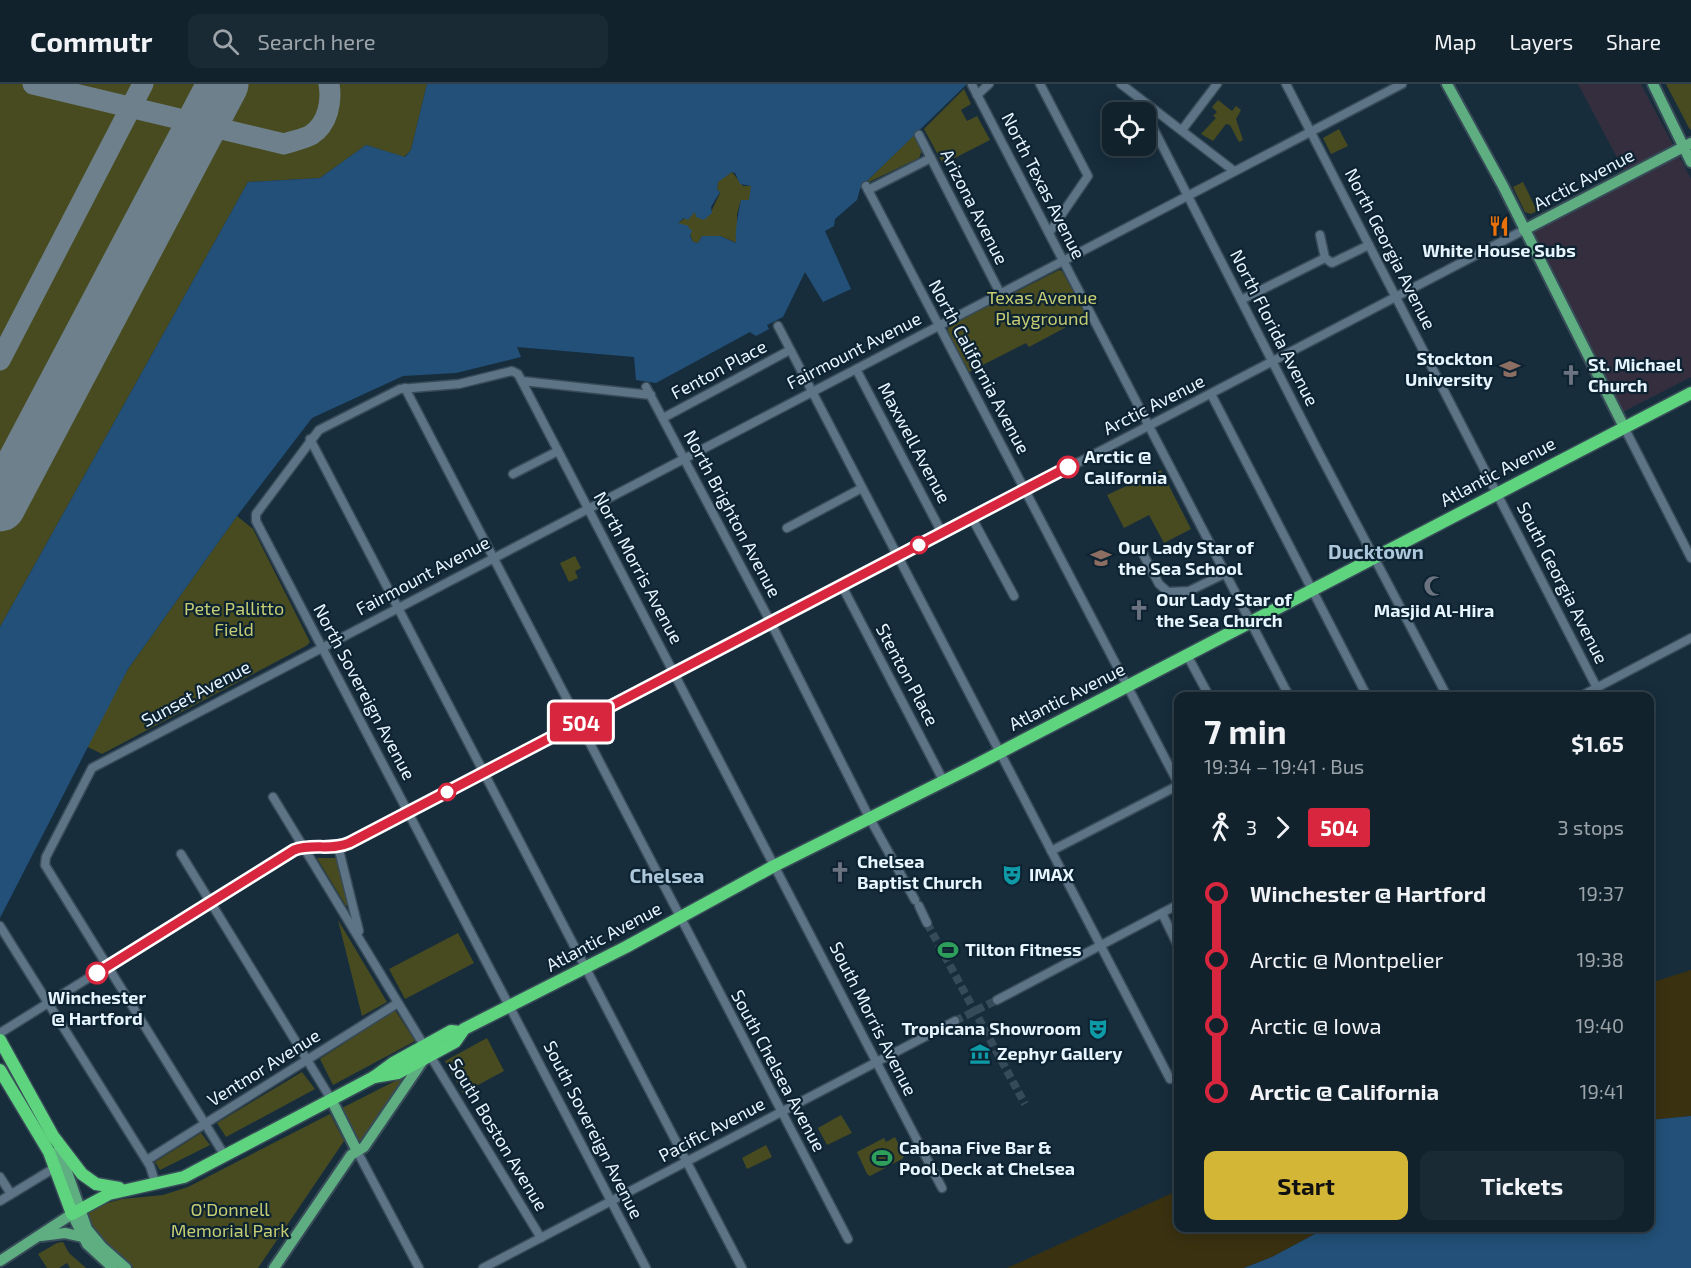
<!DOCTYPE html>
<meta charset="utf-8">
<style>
body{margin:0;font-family:"Exo 2",sans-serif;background:#1a2a35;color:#f1f3f6;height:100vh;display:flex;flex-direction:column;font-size:22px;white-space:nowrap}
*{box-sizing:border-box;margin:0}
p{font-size:20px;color:#9ca4aa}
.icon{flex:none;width:33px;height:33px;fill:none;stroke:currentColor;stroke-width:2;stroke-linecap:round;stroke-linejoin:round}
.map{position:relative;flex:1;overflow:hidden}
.side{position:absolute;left:1174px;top:608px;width:480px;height:540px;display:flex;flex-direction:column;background:#11222d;border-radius:12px;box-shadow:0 3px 15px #0003,0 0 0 2px #303f49}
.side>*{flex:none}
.badge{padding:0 12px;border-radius:4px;font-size:21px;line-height:39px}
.controls{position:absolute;left:1102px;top:18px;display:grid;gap:12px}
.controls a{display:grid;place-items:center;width:54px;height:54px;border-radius:12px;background:#11222d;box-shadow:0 3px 15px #0003,0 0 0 2px #303f49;font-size:30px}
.map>.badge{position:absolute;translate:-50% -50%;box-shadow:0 0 0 3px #fff}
.legs{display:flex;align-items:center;gap:9px;height:66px;padding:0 30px;font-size:20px}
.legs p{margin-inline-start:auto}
.summary{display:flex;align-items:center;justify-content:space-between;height:102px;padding:0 30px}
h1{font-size:33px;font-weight:700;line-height:45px}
.button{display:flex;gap:12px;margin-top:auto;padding:12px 30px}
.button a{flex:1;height:69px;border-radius:12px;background:#d3b635;color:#111;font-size:24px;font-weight:700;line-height:69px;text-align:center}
.button a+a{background:#1a2a35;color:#f1f3f6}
ul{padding:0 30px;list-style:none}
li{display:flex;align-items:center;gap:21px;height:66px;font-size:22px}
li i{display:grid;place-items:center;width:9px;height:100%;margin:0 8px;background:currentColor}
li i::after{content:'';width:15px;height:15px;margin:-8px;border:4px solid;border-radius:50%;background:#11222d}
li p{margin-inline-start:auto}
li:first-child i{background:linear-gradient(#0000 50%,currentColor 0)}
li:last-child i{background:linear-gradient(currentColor 50%,#0000 0)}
header{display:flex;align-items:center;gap:36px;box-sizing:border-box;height:84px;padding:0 30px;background:#11222d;border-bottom:2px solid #303f49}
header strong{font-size:28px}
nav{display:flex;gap:33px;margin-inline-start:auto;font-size:21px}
.search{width:420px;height:54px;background:#1a2a35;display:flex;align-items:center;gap:15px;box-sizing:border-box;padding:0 21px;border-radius:12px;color:#9ca4aa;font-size:22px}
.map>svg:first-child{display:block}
</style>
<header>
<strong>Commutr</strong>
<div class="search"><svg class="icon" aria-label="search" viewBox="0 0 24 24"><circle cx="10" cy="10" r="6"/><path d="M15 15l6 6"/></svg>Search here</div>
<nav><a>Map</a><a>Layers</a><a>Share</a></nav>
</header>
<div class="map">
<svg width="1691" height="1184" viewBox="0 0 1691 1184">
<rect width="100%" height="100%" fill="#172d3c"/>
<path fill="#342e3f" d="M1578 0H1641L1691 95V293L1623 328 1569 226 1561 201 1533 148 1630 98Z"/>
<g fill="#484b20">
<path d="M0 0H427L411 66 404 73 366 61 320 94 248 98 0 543Z"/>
<path d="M1666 0H1691V46L1689 44Z"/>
<path d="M964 5 971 20 961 26 967 37 977 32 990 56 943 80 924 45Z"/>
<path d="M1218 16 1232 27 1236 22 1241 26 1236 35 1243 56 1239 58 1230 41 1226 40 1213 57 1201 50 1216 34 1213 32 1217 28 1212 23Z"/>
<path d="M1339 45 1348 62 1331 70 1323 54Z"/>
<path d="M914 51 922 67 919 74 869 98 868 96Z"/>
<path d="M732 88 743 102H751L752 108 749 116H741L737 130V159L720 152H702L698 159 693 158 688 145 677 140 696 126 711 128 720 109 717 105 718 97Z"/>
<path d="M1523 98 1537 127 1531 130 1525 128 1513 103Z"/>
<path d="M1059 186 1062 187 1087 232 1029 263 1026 259 969 288 947 248 949 242Z"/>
<path d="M1161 386 1191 445 1164 459 1149 431 1124 444 1107 411Z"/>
<path d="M237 432 253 445 310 558 306 562 102 670 86 662 128 585Z"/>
<path d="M575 472 581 484 575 487 578 494 569 498 560 479Z"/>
<path d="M317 774H338L348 820 346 822Z"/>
<path d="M338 836 387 918 362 932Z"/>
<path d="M458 849 474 879 405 915 389 885Z"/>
<path d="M395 926 415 957 333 1001 320 975Z"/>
<path d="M487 954 504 987 463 1009 445 977Z"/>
<path d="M302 988 315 1005 226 1053 217 1039Z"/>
<path d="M403 993V994L360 1058 342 1024Z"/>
<path d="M330 1030 344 1057 258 1184H134L99 1156 89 1139 86 1130 104 1120 122 1115 163 1111 188 1103Z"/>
<path d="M841 1031 852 1049 827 1061 818 1044Z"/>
<path d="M201 1049 210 1061 160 1086 155 1078Z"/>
<path d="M895 1053 904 1072 902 1075 870 1092 867 1090 857 1068 884 1054 886 1058Z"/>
<path d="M766 1061 772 1073 747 1085 742 1074Z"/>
<path d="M63 1158 69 1169 86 1184H70L67 1179 59 1184H47L38 1170 57 1159Z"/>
</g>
<g fill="#3a3111">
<path d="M1691 886V1032L1650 1036V899Z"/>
<path d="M1179 1106V1143H1328L1272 1173 1244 1184H1007Z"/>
</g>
<g fill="#225078" fill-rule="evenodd">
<path d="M427 0H967L868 96 860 105 857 116 835 135 834 142 825 147 851 205 823 218 805 188 783 233 767 241 769 245 756 252 750 248 656 299 636 296 634 273 517 263 521 273 456 289 403 292 312 334 237 432 128 585 0 834V543L248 98 320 94 366 61 405 73 411 66ZM732 88 735 89 740 100 751 102 749 116H741C738 130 735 146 736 159L720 152H702L698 159 693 158 690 152 692 146 688 144 689 142 678 139 684 134 688 136 695 128 696 133 704 136 712 129 711 123 720 108 717 105 718 98Z"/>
<path d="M1691 1032V1184H1244L1272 1173 1328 1143H1650V1036Z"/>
</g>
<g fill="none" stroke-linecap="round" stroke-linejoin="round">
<g stroke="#6d808c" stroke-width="21">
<path d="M33 0 284 60C292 57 304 55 311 51 328 40 332 18 329 0"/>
<path d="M0 276 143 0"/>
<path d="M0 396 11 392 22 381"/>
</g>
<path stroke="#6d808c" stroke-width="51" d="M0 422 223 0"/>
<g stroke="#364b59" stroke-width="8" stroke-dasharray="8 4" stroke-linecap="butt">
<path d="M927 839 1025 1020"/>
<path d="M955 937 997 916"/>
</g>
<g stroke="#384b58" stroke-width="11">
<g id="minor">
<path d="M1040 0 1088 92 1049 149"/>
<path d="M1121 0 1234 87"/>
<path d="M1286 0 1597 604"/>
<path d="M972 1 1289 612"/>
<path d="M977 11 989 0"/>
<path d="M1146 30 1317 365 1447 612"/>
<path d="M1182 46 1217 0"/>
<path d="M919 51 1000 209"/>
<path d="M866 102 1179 701"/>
<path d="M868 106 931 74"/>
<path d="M1320 151 1325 174 1332 179 1369 161"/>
<path d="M1241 216 1325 174"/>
<path d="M778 242 1170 995"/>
<path d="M856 285 942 449"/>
<path d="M522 297 651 311"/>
<path d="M646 303 771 539 869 733 915 816"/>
<path d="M405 304 848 1155"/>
<path d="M1211 310 1367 612"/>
<path d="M663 334 790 266"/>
<path d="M1624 343 1691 474"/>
<path d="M310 355 742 1184"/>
<path d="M513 390 558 367"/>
<path d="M972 434 1014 512"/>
<path d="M787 444 862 404"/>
<path d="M1143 470 1159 500 1168 508 1189 507 1226 489"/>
<path d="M842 502 943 696"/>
<path d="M1187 571 1209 612"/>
<path d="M1581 612 1691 554"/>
<path d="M273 713 541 1154"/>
<path d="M338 762 359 847"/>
<path d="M1051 767 1179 701"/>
<path d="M181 770 331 1015"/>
<path d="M919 822 927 839"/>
<path d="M1162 829 1179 864"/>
<path d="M0 842 150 1082 156 1101"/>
<path d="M997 916 1179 820"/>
<path d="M0 949 294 766C312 759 331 767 349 759L1524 146"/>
<path d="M357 1067 419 1184"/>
<path d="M225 1072 45 781 46 773 92 684 1402 0"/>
<path d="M147 1076 398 919"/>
<path d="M0 1093 11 1110"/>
<path d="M0 1117 56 1083"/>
<path d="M483 1184 955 937"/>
<path d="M646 1184 256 437V430L319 346 400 305 459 300 512 287 518 290 942 1104"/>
</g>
</g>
<g stroke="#384b58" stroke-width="14">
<g id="major">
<path d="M1447 0 1503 102 1624 343"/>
<path d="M1653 0 1691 78"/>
<path d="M1524 146 1691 59"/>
<path d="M331 1015 357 1067"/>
<path d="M59 1065 87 1145 102 1163 126 1184"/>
<path d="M41 1152 65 1149 83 1153"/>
<path d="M0 1177 72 1130 87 1160 113 1184"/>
<path d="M274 1184 351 1071 364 1063 424 975"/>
</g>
</g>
<g stroke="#384b58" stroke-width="15">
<g id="highway">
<path d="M0 956 53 1052 82 1090 96 1100 119 1104"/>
<path d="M0 986 49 1068 72 1130 109 1110 184 1093 374 993 393 979 451 947 460 948"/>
<path d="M374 993 398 989 455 958 464 945 626 863 774 782 970 684 1691 309"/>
</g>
</g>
<use href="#minor" stroke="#5c7486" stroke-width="8"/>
<use href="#major" stroke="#5eae81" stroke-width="10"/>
<use href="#highway" stroke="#5fd47e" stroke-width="12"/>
</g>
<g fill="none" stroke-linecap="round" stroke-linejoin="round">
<g stroke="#fff" stroke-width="14">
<path id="line-1" d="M97 889 294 766C312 759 331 767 349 759L1068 383"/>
</g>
<use href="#line-1" stroke="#d7263d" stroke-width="9"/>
</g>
<defs>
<g id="restaurant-bare" transform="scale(1.62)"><path d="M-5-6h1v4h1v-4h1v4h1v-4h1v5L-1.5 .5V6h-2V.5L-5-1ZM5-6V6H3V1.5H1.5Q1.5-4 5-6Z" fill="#e8710a" stroke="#0d2332" stroke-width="2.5" paint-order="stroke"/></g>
<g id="university-bare" transform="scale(1.62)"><path d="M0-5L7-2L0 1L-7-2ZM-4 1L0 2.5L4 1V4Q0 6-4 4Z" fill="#8d6e63" stroke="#0d2332" stroke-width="2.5" paint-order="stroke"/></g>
<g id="church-bare" transform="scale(1.62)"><path d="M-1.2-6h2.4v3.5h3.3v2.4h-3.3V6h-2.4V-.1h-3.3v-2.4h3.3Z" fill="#6b7280" stroke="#0d2332" stroke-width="2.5" paint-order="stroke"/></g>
<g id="school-bare" transform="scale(1.62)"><path d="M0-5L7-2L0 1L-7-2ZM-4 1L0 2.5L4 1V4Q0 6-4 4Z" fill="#8d6e63" stroke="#0d2332" stroke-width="2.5" paint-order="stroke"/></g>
<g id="mosque-bare" transform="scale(1.62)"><path d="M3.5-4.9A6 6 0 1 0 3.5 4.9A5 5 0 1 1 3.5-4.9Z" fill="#6b7280" stroke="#0d2332" stroke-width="2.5" paint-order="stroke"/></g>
<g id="theatre-bare" transform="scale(1.62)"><path d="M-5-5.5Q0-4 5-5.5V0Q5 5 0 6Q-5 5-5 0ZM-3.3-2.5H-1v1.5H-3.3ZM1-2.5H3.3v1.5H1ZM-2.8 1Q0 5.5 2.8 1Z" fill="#0f9aa8" stroke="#0d2332" stroke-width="2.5" paint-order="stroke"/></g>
<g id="stadium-bare" transform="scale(1.62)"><path d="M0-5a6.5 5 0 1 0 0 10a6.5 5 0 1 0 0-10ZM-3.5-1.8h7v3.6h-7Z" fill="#2e9e5b" stroke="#0d2332" stroke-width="2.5" paint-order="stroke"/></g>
<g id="museum-bare" transform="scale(1.62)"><path d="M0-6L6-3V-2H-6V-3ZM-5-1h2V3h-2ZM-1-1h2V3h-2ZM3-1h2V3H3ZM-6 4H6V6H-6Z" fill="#0f9aa8" stroke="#0d2332" stroke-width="2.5" paint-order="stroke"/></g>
</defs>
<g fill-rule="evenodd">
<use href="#restaurant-bare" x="1499" y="142"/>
<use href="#university-bare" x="1510" y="285"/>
<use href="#church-bare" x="1571" y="291"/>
<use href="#school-bare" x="1101" y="474"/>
<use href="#mosque-bare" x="1434" y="502"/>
<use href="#church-bare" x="1139" y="526"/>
<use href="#church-bare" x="840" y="788"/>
<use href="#theatre-bare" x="1012" y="791"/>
<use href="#stadium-bare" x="948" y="866"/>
<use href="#theatre-bare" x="1098" y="945"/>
<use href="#museum-bare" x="980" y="970"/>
<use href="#stadium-bare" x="882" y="1074"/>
</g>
<g fill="#fff" stroke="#d7263d" stroke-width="3">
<circle cx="1068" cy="383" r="10"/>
<circle cx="919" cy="461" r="8"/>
<circle cx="447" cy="708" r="8"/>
<circle cx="97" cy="889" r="10"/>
</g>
<g text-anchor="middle" stroke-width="4.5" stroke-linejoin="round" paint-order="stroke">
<g font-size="18" fill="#e7f5ff" stroke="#0d2332">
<text transform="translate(1584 96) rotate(-28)" y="6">Arctic Avenue</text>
<text transform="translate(1043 102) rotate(63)" y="6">North Texas Avenue</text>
<text transform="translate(974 123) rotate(63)" y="6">Arizona Avenue</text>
<text transform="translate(1390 165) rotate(63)" y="6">North Georgia Avenue</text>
<text transform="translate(1274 244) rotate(63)" y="6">North Florida Avenue</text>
<text transform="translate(854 267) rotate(-27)" y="6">Fairmount Avenue</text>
<text transform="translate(979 283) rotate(62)" y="6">North California Avenue</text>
<text transform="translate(719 286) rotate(-28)" y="6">Fenton Place</text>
<text transform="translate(1154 321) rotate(-27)" y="6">Arctic Avenue</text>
<text transform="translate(914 359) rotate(62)" y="6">Maxwell Avenue</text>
<text transform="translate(1498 388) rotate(-28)" y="6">Atlantic Avenue</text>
<text transform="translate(732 430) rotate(62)" y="6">North Brighton Avenue</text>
<text transform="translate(638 484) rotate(62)" y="6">North Morris Avenue</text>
<text transform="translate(423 492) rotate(-28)" y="6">Fairmount Avenue</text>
<text transform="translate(1562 499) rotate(63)" y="6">South Georgia Avenue</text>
<text transform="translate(907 591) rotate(62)" y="6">Stenton Place</text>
<text transform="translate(364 608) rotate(62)" y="6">North Sovereign Avenue</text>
<text transform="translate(196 610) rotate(-28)" y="6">Sunset Avenue</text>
<text transform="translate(1067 613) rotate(-27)" y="6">Atlantic Avenue</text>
<text transform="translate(604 853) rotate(-28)" y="6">Atlantic Avenue</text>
<text transform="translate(873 935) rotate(63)" y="6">South Morris Avenue</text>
<text transform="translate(264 984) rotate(-32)" y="6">Ventnor Avenue</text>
<text transform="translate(778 987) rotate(62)" y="6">South Chelsea Avenue</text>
<text transform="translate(593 1046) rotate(63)" y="6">South Sovereign Avenue</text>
<text transform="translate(712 1046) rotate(-28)" y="6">Pacific Avenue</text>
<text transform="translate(498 1051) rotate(59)" y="6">South Boston Avenue</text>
</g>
<g font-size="18" font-weight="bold" fill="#e7f5ff" stroke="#0d2332" text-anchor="start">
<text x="1499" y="173" text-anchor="middle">White House Subs</text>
<text x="1493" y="281" text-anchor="end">Stockton<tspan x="1493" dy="21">University</tspan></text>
<text x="1588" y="287">St. Michael<tspan x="1588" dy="21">Church</tspan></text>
<text x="1118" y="470">Our Lady Star of<tspan x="1118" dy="21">the Sea School</tspan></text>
<text x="1156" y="522">Our Lady Star of<tspan x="1156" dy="21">the Sea Church</tspan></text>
<text x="1434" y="533" text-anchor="middle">Masjid Al-Hira</text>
<text x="857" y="784">Chelsea<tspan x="857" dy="21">Baptist Church</tspan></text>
<text x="1029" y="797">IMAX</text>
<text x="965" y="872">Tilton Fitness</text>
<text x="1081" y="951" text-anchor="end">Tropicana Showroom</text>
<text x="997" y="976">Zephyr Gallery</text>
<text x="899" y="1070">Cabana Five Bar &amp;<tspan x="899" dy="21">Pool Deck at Chelsea</tspan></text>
</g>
<g font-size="18" fill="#c6cd73" stroke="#0d2332">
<text x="1042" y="220">Texas Avenue<tspan x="1042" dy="21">Playground</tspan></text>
<text x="234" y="531">Pete Pallitto<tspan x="234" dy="21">Field</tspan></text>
<text x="230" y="1132">O'Donnell<tspan x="230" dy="21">Memorial Park</tspan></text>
</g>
<g font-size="18" font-weight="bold" fill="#e7f5ff" stroke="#0d2332" text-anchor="start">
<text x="1084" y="379">Arctic @<tspan x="1084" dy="21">California</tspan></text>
<text x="97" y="920" text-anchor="middle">Winchester<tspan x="97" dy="21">@ Hartford</tspan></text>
</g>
<g font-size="20" font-weight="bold" fill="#adc7db" stroke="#0d2332">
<text x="1376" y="475">Ducktown</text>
<text x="667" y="799">Chelsea</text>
</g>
</g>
</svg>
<div class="controls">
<a><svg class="icon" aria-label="locate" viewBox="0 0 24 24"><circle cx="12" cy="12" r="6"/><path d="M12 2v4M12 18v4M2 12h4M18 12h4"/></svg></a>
</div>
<b class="badge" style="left:581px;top:638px;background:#d7263d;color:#fff">504</b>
<section class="side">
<div class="summary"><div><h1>7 min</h1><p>19:34 – 19:41 · Bus</p></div><b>$1.65</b></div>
<div class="legs"><svg class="icon" aria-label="walk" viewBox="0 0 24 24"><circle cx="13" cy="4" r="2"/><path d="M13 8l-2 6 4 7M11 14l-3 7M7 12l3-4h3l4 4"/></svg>3<svg class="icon" aria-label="forward" viewBox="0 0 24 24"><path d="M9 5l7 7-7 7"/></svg><b class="badge" style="background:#d7263d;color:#fff">504</b><p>3 stops</p></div>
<ul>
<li><i style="color:#d7263d"></i><b>Winchester @ Hartford</b><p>19:37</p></li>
<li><i style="color:#d7263d"></i><span>Arctic @ Montpelier</span><p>19:38</p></li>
<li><i style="color:#d7263d"></i><span>Arctic @ Iowa</span><p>19:40</p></li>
<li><i style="color:#d7263d"></i><b>Arctic @ California</b><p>19:41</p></li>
</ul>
<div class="button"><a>Start</a><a>Tickets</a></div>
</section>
</div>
